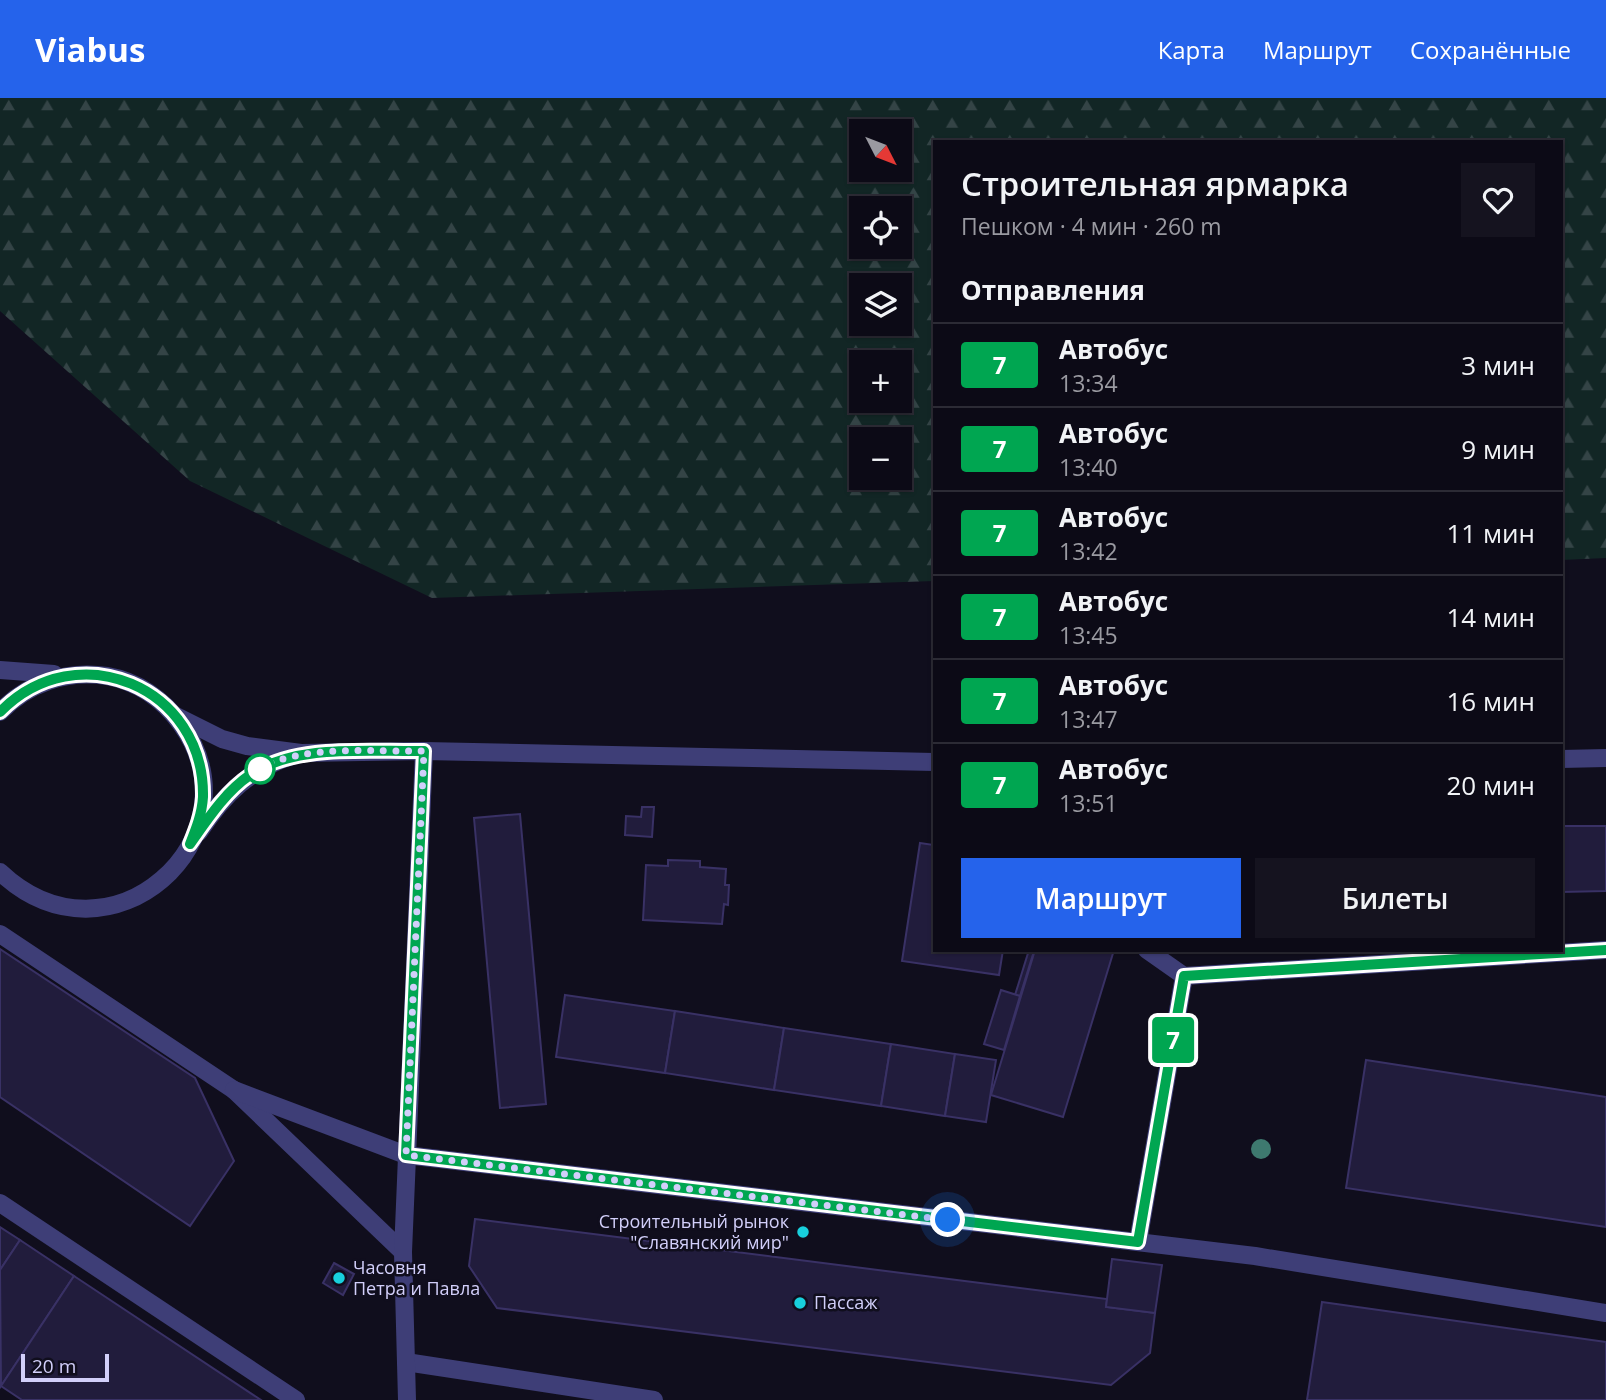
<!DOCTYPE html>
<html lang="ru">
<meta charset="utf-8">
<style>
body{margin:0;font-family:"Open Sans",sans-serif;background:#15131f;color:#f1f3f6;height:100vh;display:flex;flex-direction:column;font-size:26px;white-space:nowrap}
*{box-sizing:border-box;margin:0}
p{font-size:23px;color:#9a9aa1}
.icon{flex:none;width:38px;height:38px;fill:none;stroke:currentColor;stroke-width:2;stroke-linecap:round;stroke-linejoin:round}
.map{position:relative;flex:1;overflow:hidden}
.drawer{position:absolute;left:933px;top:42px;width:630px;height:812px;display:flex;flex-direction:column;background:#0c0a16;border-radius:0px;box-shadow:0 2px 5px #0004,0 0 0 2px #2c2b35}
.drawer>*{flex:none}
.badge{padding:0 14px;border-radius:5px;font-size:24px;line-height:46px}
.needle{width:46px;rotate:132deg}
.controls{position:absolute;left:849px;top:21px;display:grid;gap:14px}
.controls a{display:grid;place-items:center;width:63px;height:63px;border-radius:0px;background:#0c0a16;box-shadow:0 2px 5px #0004,0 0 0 2px #2c2b35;font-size:35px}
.scale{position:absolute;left:21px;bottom:18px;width:88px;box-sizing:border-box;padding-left:7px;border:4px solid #d2cffa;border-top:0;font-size:19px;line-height:24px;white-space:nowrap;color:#d2cffa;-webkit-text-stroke:5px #100e1d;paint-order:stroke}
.you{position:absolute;width:35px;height:35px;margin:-18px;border:5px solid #fff;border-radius:50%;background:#1a73e8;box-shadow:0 0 0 10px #1a73e833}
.map>.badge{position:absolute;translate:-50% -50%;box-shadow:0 0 0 4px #fff}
h2{padding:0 28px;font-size:26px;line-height:63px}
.round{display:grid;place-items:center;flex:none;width:74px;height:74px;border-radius:0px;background:#15131f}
.head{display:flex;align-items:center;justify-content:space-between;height:119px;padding:0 28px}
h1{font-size:33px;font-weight:600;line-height:52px}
.action{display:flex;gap:14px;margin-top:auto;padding:14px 28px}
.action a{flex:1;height:80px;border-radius:0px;background:#2563eb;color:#fff;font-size:28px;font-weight:600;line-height:80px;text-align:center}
.action a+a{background:#15131f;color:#f1f3f6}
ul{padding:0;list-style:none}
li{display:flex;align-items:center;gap:21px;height:84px;padding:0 28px;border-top:2px solid #2c2b35}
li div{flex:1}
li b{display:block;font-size:26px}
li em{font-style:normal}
li .badge{min-width:77px;font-weight:700;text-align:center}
header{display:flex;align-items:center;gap:42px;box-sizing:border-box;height:98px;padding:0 35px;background:#2563eb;color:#fff}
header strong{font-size:33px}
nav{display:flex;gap:38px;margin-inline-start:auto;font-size:24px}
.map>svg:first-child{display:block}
</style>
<header>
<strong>Viabus</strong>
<nav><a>Карта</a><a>Маршрут</a><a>Сохранённые</a></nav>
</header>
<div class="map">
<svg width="1606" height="1302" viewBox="0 0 1606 1302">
<defs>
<pattern id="forest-firs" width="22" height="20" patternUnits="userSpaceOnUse" patternTransform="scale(1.75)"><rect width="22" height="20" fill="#122625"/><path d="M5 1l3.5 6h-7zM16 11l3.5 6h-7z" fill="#344446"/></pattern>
</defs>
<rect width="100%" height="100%" fill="#100e1d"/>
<path fill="url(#forest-firs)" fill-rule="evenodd" d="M0 0H1606V460L1561 462V44H934V483L432 500 190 383 0 213ZM861 33H900V72H861ZM861 110H900V149H861ZM861 187H900V226H861ZM861 264H900V303H861ZM861 341H900V380H861Z"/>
<g fill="#211c3c" stroke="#393165" stroke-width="2">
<path d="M642 709H654L652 739 625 737 626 718 641 719Z"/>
<path d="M520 716 546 1006 500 1010 474 720Z"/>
<path d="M1561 728H1606V793L1561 794Z"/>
<path d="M920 745 934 747V852H1003L999 877 902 863Z"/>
<path d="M668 762 700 763V769L726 771 725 787H729L728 807 724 806 722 826 643 822 646 767 668 768Z"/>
<path d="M0 851 195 980 234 1063 190 1128 0 999Z"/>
<path d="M1029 852 1034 853 1020 898 1015 897Z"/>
<path d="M1035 852H1114L1063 1019 991 997Z"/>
<path d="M1001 892 1020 898 1004 952 984 946Z"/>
<path d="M565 897 675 913 665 975 556 959Z"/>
<path d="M675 913 784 930 774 992 665 975Z"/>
<path d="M784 930 891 946 881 1008 774 992Z"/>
<path d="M891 946 955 956 945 1018 881 1008Z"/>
<path d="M955 956 996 962 986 1024 945 1018Z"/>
<path d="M1366 962 1606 999V1129L1346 1090Z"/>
<path d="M475 1121 1107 1201 1106 1209 1155 1215 1150 1255 1111 1287 497 1210 469 1168Z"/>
<path d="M0 1129 20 1142 0 1172Z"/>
<path d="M20 1142 74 1178 1 1288 0 1172Z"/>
<path d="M1112 1161 1162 1167 1155 1215 1106 1209Z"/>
<path d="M334 1165 354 1176 343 1197 323 1185Z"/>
<path d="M74 1178 261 1302H22L1 1288Z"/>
<path d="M1322 1204 1606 1244V1302H1307Z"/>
</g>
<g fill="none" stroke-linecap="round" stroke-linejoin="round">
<g stroke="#3e3e77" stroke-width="18">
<path d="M0 572 54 576"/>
<path d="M0 614C28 585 66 572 107 578 137 583 163 601 181 626 262 739 110 878 0 774"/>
<path d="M174 617 222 641 247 648 301 655 424 653 934 664"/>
<path d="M1561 661 1606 660"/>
<path d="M199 734C225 695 250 671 295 657"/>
<path d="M0 836 234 992 403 1154"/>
<path d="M1147 852 1184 878"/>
<path d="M234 992 406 1057 1255 1158 1606 1215"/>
<path d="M0 1105 296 1302"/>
<path d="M1138 1144 1184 878 1606 852"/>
<path d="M406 1264 654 1302"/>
<path d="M407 1302 403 1154 424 653"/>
</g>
</g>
<circle fill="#3e796f" cx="1261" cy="1051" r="10"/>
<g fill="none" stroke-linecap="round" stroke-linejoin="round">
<g stroke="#fff" stroke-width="16">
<path id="line" d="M0 614C77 535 205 589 203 699 202 716 196 731 190 746 207 722 225 694 250 677 296 645 369 654 424 653L406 1057 1138 1144 1184 878 1606 852"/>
</g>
<use href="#line" stroke="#00a651" stroke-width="10"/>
<path stroke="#d2cffa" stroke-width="7" stroke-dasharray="0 12.6" d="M260 671C301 646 375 654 424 653L406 1057 948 1122"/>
</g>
<circle fill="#fff" stroke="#00a651" stroke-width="3.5" cx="260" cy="671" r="14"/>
<g fill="#18d0dd" stroke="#100e1d" stroke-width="2.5">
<circle cx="803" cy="1134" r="7"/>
<circle cx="339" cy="1180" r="7"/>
<circle cx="800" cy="1205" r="7"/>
</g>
<g text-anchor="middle" stroke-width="5" stroke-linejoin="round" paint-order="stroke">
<g font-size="18" fill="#d2cffa" stroke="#100e1d" text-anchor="start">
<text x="789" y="1130" text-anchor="end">Строительный рынок<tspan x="789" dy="21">"Славянский мир"</tspan></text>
<text x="353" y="1176">Часовня<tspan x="353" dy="21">Петра и Павла</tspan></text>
<text x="814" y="1211">Пассаж</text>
</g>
</g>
</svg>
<div class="controls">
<a><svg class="needle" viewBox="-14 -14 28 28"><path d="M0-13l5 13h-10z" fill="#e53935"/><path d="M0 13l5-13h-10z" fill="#9a9aa1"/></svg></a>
<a><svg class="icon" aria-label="locate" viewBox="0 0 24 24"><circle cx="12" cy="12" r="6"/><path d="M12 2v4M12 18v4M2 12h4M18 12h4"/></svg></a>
<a><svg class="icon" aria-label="layers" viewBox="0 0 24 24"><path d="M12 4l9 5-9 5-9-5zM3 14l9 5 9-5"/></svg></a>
<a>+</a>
<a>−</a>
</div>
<div class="scale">20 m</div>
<div class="you" style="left:948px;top:1122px"></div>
<b class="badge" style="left:1173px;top:942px;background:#00a651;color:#fff">7</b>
<section class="drawer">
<div class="head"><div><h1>Строительная ярмарка</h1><p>Пешком · 4 мин · 260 m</p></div><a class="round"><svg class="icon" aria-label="heart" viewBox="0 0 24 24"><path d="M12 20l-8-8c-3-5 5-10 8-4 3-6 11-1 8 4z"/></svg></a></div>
<h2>Отправления</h2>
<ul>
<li><span class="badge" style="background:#00a651;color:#fff">7</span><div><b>Автобус</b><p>13:34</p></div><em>3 мин</em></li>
<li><span class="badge" style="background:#00a651;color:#fff">7</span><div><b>Автобус</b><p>13:40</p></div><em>9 мин</em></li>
<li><span class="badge" style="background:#00a651;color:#fff">7</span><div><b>Автобус</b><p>13:42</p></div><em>11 мин</em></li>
<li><span class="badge" style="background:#00a651;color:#fff">7</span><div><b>Автобус</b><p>13:45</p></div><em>14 мин</em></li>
<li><span class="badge" style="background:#00a651;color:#fff">7</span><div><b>Автобус</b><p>13:47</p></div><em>16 мин</em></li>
<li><span class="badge" style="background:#00a651;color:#fff">7</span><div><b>Автобус</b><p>13:51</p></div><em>20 мин</em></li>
</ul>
<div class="action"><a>Маршрут</a><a>Билеты</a></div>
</section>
</div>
